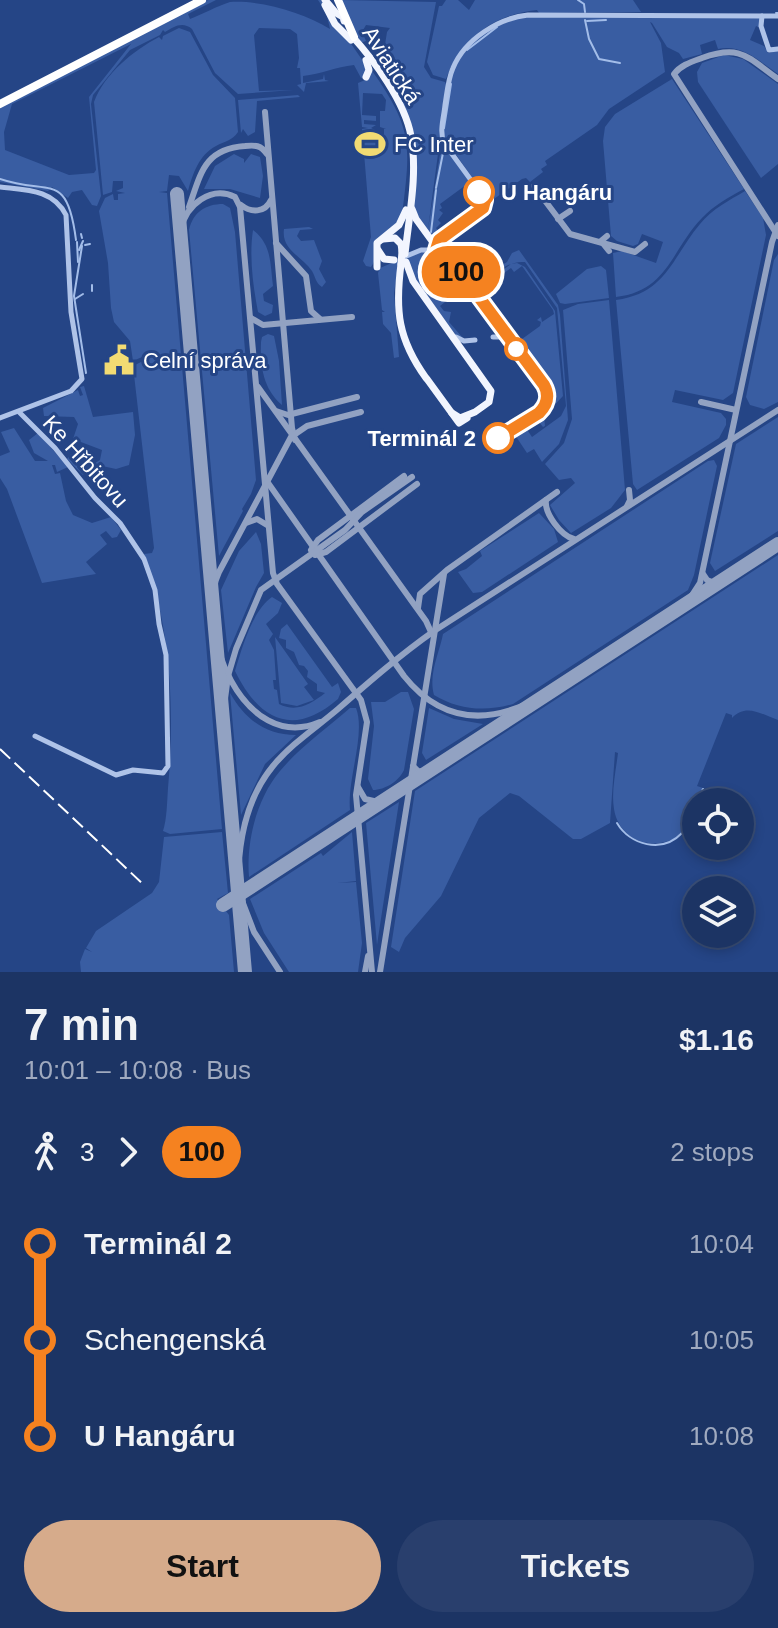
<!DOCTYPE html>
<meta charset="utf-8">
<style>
body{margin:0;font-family:Arial,sans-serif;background:#293f6d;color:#f1f3f6;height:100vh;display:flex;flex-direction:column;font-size:30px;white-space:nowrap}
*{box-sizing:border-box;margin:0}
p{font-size:26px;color:#a0aabf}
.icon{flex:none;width:44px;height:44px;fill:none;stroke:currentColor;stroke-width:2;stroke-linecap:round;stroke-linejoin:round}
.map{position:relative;height:972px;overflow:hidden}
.details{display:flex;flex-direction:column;background:#1c3464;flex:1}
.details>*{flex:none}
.badge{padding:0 16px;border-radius:26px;font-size:28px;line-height:52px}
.fabs{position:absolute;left:682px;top:788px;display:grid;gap:16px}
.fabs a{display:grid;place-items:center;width:72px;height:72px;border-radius:50%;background:#1c3464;box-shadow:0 4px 12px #0003,0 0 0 2px #3a4f78;font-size:40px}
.map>.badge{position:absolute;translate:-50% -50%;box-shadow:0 0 0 4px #fff}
.legs{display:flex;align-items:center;gap:12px;height:88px;padding:0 24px;font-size:26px}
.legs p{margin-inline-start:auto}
.head{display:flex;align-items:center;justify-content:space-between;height:136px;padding:0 24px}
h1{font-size:44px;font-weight:800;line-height:60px}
.cta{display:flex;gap:16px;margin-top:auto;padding:16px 24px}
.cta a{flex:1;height:92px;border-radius:48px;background:#d6ab8b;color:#111;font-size:32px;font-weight:800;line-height:92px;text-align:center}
.cta a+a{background:#293f6d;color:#f1f3f6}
ul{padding:0 24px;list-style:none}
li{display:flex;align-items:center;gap:28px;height:96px;font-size:30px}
li i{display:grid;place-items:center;width:12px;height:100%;margin:0 10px;background:currentColor}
li i::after{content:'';width:20px;height:20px;margin:-10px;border:6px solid;border-radius:50%;background:#1c3464}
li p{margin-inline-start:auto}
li:first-child i{background:linear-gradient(#0000 50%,currentColor 0)}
li:last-child i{background:linear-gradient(currentColor 50%,#0000 0)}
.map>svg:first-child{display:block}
</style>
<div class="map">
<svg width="778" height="972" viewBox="0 0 778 972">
<rect width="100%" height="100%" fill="#254586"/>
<g fill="#395da2" fill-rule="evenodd">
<path d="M208 0H216L188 14 190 19C203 14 217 6 230 2 262 0 304 13 330 29L326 12 318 0H321L367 67 365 77 361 78 354 65C336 67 321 74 303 76V83L323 79 324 74 325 80 329 81 306 83 304 92 297 85 301 84 300 68H297L299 58 297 34 290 29 259 28 254 35 259 91 294 90 238 94 215 73 192 29C182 21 174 27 165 32L163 30 160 35 130 50 93 95 91 104 101 196 97 206 92 205 82 190 72 192 68 198 52 187 48 191 0 182V107ZM131 44 89 97 96 170 94 173 69 175 5 150 4 132 12 104Z"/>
<path d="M339 0 436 2 424 67 431 78 445 82 447 86 428 229 441 148H446L470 182 440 204 442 208 439 210 443 213 438 220 445 227 441 223 436 228 441 234 447 229V225L464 211 468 216 436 239H432L414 213V144L381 70 387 32 390 28 366 25 362 32 366 41 360 43Z"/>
<path d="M446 0H458L469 10 475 0H633L641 12 539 13 537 10C493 15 462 38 446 79L433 75 427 62 439 6H442Z"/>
<path d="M528 16 761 17 760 28 756 26 750 40 764 46 768 53 778 51V74C759 61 742 44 718 49L715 40 700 45 702 54 683 59 679 53 667 47 652 23 650 22 661 43 665 72 609 109 597 125 545 161 547 165 541 169 543 172 530 182 526 178 522 179 494 199 491 192 487 195 488 200 443 136C446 116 446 93 452 74 463 41 497 23 528 16Z"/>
<path d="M179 28 190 32 213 75 235 98 238 132C232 141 225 141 216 146 199 155 193 173 188 191L179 176 169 175 167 191 159 192 167 193 222 829 170 834 163 831C167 819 167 802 168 788 175 711 171 627 144 554L152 553 154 548 133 366 153 356 151 353 133 361 130 341 114 322 111 308 108 263 99 211 105 198 113 194 114 200H118V194L125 193 116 191 123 188V181H113L112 192 103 195 94 102C105 73 133 51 159 37L162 40 163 36Z"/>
<path d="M724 55 743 59 778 84V164L761 178 698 82 697 72 702 63Z"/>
<path d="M370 68C413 128 411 144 402 215 398 225 389 227 383 235 376 244 378 258 371 267L366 266 363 261 371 237 362 129 368 128 362 127 358 83 365 80ZM363 93 382 94 386 100 385 111H380V127L386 129H384V136L379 138 378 149 377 131 371 128 376 125 364 124V120L376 121V116L362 115Z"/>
<path d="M672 79 744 189C729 197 713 206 702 218 671 250 668 291 616 297L613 253 622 251 656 263 663 242 642 234 638 244 633 246 617 241 611 236 603 141 605 127 615 114Z"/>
<path d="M298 95 300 97 257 101 255 132 248 136 243 129 241 133 238 100Z"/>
<path d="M234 154 244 159V163L251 154 260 157 263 176 260 198 230 189H204L215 166Z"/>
<path d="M745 191 763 218 766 235 733 393 723 400 675 390 672 402 721 413 726 419V425L719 438 637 490 633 484 616 300C667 293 672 257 700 224 712 209 730 200 745 191Z"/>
<path d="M223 204 230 208 235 232 256 480 251 494 242 509 243 511 219 556 189 230C193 212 206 204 223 204Z"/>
<path d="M309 227 313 229 300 230 297 236 301 241 314 240 322 261 319 269 326 282 322 287C315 282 316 278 312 271 302 256 281 250 284 229Z"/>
<path d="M253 230C272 245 270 263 273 286L263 294 264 301 273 305 272 313 265 316 258 312C253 286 249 256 253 230Z"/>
<path d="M458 250 476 275 481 277 507 262 512 253 519 250 558 305 560 315 568 420 559 444 542 462 534 449 527 453 515 435 546 405 548 393 512 339 517 335 522 339 540 326 541 322 537 320 541 317 542 322 554 314 553 310 522 266 514 272 511 268 477 292 472 285H485L486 282 511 264 517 263 525 267 555 311 563 396 544 416 545 426 543 427 538 421 528 431 532 437 561 416 566 406 557 308 525 262C501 260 494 283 470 282L450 258Z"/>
<path d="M424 251 434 253 443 260 439 267 428 254 438 269 436 275 446 262 451 263 455 270 434 286 445 302 440 306 444 311 451 312 449 322 462 337 455 336 411 275 408 257Z"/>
<path d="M778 254V402L764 409 750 405 746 397 774 260Z"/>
<path d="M399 260 394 293 399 357 394 358 391 333 383 324 382 312H385L382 310 378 273 380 268Z"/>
<path d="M601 266 606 270 609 298 565 304 560 303 556 294 587 269Z"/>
<path d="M609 300 625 490 611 508 571 533 559 520 550 505 575 483 571 478 559 480 545 464 564 443 572 419 563 310 578 304Z"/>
<path d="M268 334 274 336 279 361 282 405C263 389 260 366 261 342L262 337Z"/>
<path d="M84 386 93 417 133 412 135 435 129 465 116 469 93 464 83 475 67 459 71 454 95 463 100 460 102 450 73 439 78 424 74 417 44 416 43 408 78 390 80 396 83 395 80 387Z"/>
<path d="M778 417V531L715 571 710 563 736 444Z"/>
<path d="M14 428 35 461H48L34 453 29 440 38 433 68 467 57 472 55 465H52L55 474 60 473 66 501 73 515 92 523 111 517 121 530 117 537 112 538 106 531 100 535 107 544 86 562 96 574 42 583 7 489 0 478V456L10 452 1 432Z"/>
<path d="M714 460 717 466 694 575 688 590 513 704C485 712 459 710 434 695 428 674 440 651 443 634L708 461Z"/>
<path d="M539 513 554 529 558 542 482 592 473 593 458 572 466 569 482 556 480 551Z"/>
<path d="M256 532 261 544 264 573 256 587 228 653 221 590 239 551Z"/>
<path d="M778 555V720C761 714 746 703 732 718V715L726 713 697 786 703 788C698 801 694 823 682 833 657 854 619 842 614 809 611 792 616 770 618 753L615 752 610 823 581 839H573L519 796 510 793 479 818 441 896 405 938 399 952 391 947 415 791Z"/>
<path d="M272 597 282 603 278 613 266 624 273 634 269 640 274 650 276 680H273L274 689 277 690 279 704C297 713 311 704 325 693L317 691V684L307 677 308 671 304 666 299 665 294 652 286 648V640L279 638 281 629 287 624 332 687 338 683 341 692 338 699C293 738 259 720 235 671 242 648 252 611 272 597Z"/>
<path d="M275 637 308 684 304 687 314 700 297 706 281 703Z"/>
<path d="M401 692H408L414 709 404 770C399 781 385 790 373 790L368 779 374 726 371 702H385Z"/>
<path d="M230 693C245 719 265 735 296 735L265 764 241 815Z"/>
<path d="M350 708H356C366 734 347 779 350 810L249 877C246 841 257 798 280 771 300 747 327 728 350 708Z"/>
<path d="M429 708 454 719 483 724 426 760 422 753Z"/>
<path d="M399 802 380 925 377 945 366 823Z"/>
<path d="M222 832 228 893 217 899 229 915 234 972H81L80 962 85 949 92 952 86 948 96 931 152 893 159 882 164 837Z"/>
<path d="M352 832 356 881 338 883 356 882 362 943 358 972H289L264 933 250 899 321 853 323 856Z"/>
</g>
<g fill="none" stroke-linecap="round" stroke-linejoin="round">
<g stroke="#a3bde9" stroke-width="2">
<path d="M578 0 584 4 585 12"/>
<path d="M776 13H778"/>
<path d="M585 20 589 39 599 59 620 63"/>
<path d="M587 21 606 20"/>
<path d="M467 50 497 27"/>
<path d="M444 128 451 84"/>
<path d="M0 179C50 196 67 170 76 240"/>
<path d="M436 188 444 148"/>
<path d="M431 232 436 190"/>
<path d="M81 234 82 238"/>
<path d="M77 242 78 262"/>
<path d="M85 245 90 244"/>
<path d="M82 246 74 296 86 373"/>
<path d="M79 250 83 241"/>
<path d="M92 291V285"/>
<path d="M75 299 83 294"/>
<path d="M697 802 703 789"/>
<path d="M617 823C630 845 662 854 682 833 689 826 692 814 696 804"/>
</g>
<g stroke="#92a2c2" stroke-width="6">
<path d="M778 79C747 57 741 44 702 58 691 62 681 65 674 74L778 236"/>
<path d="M265 112 292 428 295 440"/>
<path d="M534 186 570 234 635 252 645 244"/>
<path d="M241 205C251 213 265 213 271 200"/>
<path d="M189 207C201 173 204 149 245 146 255 145 261 145 267 154"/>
<path d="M558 219 570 211"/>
<path d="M607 236 601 241 609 251"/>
<path d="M276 243 306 276 311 311 320 319"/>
<path d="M182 256C182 247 180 238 181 229 186 205 211 185 235 197L240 207 273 573 277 584 361 700 367 722 356 795 372 972"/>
<path d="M251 318 263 325 352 317"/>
<path d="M258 387 426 621 431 632"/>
<path d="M701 402 736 410"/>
<path d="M276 411 288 415 357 397"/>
<path d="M266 480 404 676C447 730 500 723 553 690"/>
<path d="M546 500C544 513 561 536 574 539"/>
<path d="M627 506 630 500 629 490"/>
<path d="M246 523 257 519 267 525"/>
<path d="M311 550 318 540 404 476"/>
<path d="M315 555 326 552 417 484"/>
<path d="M703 574 707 580 714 583 734 572"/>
<path d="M418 608 420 594 447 570 557 492"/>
<path d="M667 615 689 600 700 583 772 242 778 225"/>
<path d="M320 722C243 755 193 628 219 572L291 437 307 426 361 412"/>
<path d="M225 751 223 714 228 676 236 649 261 590 345 530 362 512 412 477"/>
<path d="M413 766 418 771 426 772 445 760"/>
<path d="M358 787 365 799 378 802 403 787 408 781"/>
<path d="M241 898 254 932 280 972"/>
<path d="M240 913C235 863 240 806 273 766 291 744 317 727 338 709 369 682 400 655 434 631L778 410"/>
<path d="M365 972 368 956"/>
<path d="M380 972 444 574"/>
</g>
<g stroke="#92a2c2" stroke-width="14">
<path d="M177 194 245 972"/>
<path d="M223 905 778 544"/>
</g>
<g stroke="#afc3e8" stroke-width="5">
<path d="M762 16 761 26 769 50 778 49"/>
<path d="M0 187C26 190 53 189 66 215L71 312 82 379 71 391 0 418"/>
<path d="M435 245 485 204 484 198 444 143C439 131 444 117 445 105 447 93 448 79 453 68 465 39 499 18 528 15L778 16"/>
<path d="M431 251 455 265 504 332"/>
<path d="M404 257 421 250H432"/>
<path d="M456 337 464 341 475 340"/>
<path d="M493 337H502L510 341 546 390 544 407 522 426"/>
<path d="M19 412 55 448 95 498 120 523 144 559 155 590 159 624 166 655 168 766 163 773 133 770 116 775 35 736"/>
</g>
<g stroke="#f2f5fe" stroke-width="7">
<path d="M325 0 336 13 343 17 344 21"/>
<path d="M325 5 335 24 351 40"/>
<path d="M351 35C374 60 405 102 411 136 418 174 409 216 405 254"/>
<path d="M366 60 369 70 366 77"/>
<path d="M412 209 416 219 432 241"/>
<path d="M383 239 395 238 401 244 402 251"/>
<path d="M378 250 384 259 394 260"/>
<path d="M406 262 413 281 491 391 489 402 475 412 460 418 452 413"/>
<path d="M401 264C395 311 398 339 426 378"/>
<path d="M377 267V243L399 225 406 210"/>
<path d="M427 379 459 423 467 418"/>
</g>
<g stroke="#fff" stroke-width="8">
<path d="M338 0 354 37"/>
<path d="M0 104 202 0"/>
</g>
<path stroke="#fff" stroke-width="2" stroke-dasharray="14 6" stroke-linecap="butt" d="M0 749 145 886"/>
<path stroke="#f2f5fe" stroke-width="7" d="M401 264 402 251"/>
</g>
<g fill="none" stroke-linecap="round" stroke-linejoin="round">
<g stroke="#fff" stroke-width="18">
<path id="line-1" d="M479 192 485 200 483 208 439 240 436 250 456 266 544 385C550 396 547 405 539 413L498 438"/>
</g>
<use href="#line-1" stroke="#f58220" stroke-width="12"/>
</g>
<defs>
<g id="stadium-bare" transform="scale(2.4)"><path d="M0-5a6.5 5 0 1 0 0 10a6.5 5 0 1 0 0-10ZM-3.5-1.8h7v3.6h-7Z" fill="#f2db73" stroke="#254586" stroke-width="2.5" paint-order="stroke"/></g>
<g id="civic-bare" transform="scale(2.4)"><path d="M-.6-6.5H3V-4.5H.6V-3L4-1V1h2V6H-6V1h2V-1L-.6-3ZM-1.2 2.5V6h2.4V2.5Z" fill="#f2db73" stroke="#254586" stroke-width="2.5" paint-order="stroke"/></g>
</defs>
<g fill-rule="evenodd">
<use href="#stadium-bare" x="370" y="144"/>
<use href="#civic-bare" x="119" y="360"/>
</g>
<g fill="#fff" stroke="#f58220" stroke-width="4">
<circle cx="479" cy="192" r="14"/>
<circle cx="516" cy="349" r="10"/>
<circle cx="498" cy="438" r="14"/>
</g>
<g text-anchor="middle" stroke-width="6" stroke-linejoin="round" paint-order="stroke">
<g font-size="22" fill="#fff" stroke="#254586">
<text transform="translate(392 65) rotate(57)" y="8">Aviatická</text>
<text transform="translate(86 461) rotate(48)" y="8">Ke Hřbitovu</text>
</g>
<g font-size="22" fill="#fff" stroke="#254586" text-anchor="start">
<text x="394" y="152">FC Inter</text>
<text x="143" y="368">Celní správa</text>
</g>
<g font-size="22" font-weight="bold" fill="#fff" stroke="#254586" text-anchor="start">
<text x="501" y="200">U Hangáru</text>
<text x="476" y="446" text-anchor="end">Terminál 2</text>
</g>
</g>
</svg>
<div class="fabs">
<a><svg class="icon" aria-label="locate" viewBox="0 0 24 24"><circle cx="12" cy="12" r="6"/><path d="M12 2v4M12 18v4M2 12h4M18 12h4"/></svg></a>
<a><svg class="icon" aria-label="layers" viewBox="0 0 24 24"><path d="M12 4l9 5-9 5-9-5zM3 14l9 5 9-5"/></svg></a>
</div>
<b class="badge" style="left:461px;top:272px;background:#f58220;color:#111">100</b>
</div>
<section class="details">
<div class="head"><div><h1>7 min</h1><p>10:01 – 10:08 · Bus</p></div><b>$1.16</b></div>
<div class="legs"><svg class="icon" aria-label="walk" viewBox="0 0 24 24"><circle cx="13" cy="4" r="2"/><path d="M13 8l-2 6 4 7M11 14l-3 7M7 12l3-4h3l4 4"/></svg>3<svg class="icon" aria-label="forward" viewBox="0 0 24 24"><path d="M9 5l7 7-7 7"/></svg><b class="badge" style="background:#f58220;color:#111">100</b><p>2 stops</p></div>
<ul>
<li><i style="color:#f58220"></i><b>Terminál 2</b><p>10:04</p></li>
<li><i style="color:#f58220"></i><span>Schengenská</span><p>10:05</p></li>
<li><i style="color:#f58220"></i><b>U Hangáru</b><p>10:08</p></li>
</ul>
<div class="cta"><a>Start</a><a>Tickets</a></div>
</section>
